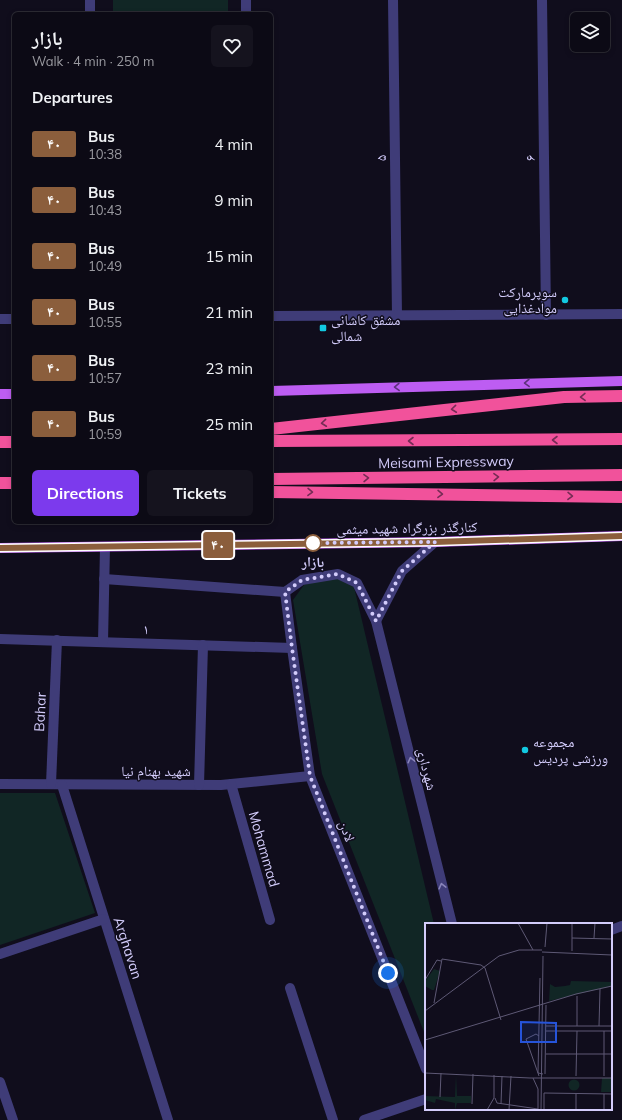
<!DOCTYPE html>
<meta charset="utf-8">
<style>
body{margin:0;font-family:Mulish,"Noto Naskh Arabic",sans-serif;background:#15131e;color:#f1f3f6;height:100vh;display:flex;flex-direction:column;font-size:15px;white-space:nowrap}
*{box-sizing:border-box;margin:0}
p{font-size:13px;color:#9a9aa0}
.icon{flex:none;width:22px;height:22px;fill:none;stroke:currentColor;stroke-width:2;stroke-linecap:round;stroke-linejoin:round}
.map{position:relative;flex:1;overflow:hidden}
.side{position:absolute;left:12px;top:12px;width:261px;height:512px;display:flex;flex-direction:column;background:#0c0a15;border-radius:6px;box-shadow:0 2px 6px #0003,0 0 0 1px #2c2b34}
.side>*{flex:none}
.badge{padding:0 8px;border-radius:3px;font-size:14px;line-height:26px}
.buttons{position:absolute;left:570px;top:12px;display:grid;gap:8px}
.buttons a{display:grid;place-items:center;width:40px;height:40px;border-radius:6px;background:#0c0a15;box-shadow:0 2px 6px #0003,0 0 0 1px #2c2b34;font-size:20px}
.you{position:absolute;width:20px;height:20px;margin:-10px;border:3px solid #fff;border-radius:50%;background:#1a73e8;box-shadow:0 0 0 6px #1a73e833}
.map>.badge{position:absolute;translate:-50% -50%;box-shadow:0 0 0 2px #fff}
h2{padding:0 20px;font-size:15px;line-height:36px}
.round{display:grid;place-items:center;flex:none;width:42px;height:42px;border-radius:6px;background:#15131e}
.summary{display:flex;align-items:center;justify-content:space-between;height:68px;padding:0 20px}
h1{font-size:19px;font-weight:700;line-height:30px}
.action{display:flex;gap:8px;margin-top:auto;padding:8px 20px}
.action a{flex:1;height:46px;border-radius:6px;background:#7c3aed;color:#fff;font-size:16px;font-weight:700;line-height:46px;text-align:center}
.action a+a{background:#15131e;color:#f1f3f6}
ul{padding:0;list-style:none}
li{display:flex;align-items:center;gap:12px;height:56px;padding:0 20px}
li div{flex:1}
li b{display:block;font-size:15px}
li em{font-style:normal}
li .badge{min-width:44px;font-weight:700;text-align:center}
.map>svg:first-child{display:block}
</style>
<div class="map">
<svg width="622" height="1120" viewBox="0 0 622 1120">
<rect width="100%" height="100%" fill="#100d1c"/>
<g fill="#112625">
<rect x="113" y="0" width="115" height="14"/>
<path d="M335 577 354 587 434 924H426V1037L322 774 293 600 304 585Z"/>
<path d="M0 793H55L95 913 0 945Z"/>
</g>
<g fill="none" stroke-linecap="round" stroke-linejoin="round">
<g stroke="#3f3c78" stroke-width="10">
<path d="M90 0V14"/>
<path d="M246 0V14"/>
<path d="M393 0 397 316"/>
<path d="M542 0 546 315"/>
<path d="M271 316 622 314"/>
<path d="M0 319H14"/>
<path d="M104 579 285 592 302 580 338 574 357 583 376 621 452 924"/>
<path d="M285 592 292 648 310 776 426 1069"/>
<path d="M376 621 402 571 435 542"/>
<path d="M0 639 292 648"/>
<path d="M103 642 105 547"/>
<path d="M0 784 221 785 310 776"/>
<path d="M51 784 57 640"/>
<path d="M231 784 270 920"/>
<path d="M62 785 168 1120"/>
<path d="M199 785 203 645"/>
<path d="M611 930 622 926"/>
<path d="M0 954 104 919"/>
<path d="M290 988 333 1120"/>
<path d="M0 1082 13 1120"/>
<path d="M364 1120 426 1099"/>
</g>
<g stroke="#bd5df2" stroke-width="10">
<path d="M271 391 622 381"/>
<path d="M0 394H14"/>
<path d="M0 548 435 542 622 536"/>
</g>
<g stroke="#f1529b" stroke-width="12">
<path d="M271 429 564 397 622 396"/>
<path d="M271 441 622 439"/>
<path d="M0 442H14"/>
<path d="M271 479 622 475"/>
<path d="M0 483H14"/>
<path d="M271 492 622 497"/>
</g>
</g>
<defs><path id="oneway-chevron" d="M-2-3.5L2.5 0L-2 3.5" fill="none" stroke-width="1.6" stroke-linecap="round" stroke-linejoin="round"/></defs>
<g stroke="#5e317c">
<use href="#oneway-chevron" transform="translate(527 383) rotate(178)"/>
<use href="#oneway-chevron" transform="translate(397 387) rotate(178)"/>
</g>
<g stroke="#752c55">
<use href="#oneway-chevron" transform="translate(583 397) rotate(179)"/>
<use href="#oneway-chevron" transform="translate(454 409) rotate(174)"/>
<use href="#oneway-chevron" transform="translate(324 423) rotate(174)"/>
<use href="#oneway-chevron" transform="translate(555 440) rotate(180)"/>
<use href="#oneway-chevron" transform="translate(411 441) rotate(180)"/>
<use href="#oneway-chevron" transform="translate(496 477) rotate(-1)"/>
<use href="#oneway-chevron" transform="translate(366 478) rotate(-1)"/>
<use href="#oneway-chevron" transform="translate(310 492) rotate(1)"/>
<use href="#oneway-chevron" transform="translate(440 494) rotate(1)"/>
<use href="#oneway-chevron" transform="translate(570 496) rotate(1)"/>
</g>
<g stroke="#8984ba">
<use href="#oneway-chevron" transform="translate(411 760) rotate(-104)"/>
<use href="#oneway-chevron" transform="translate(442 886) rotate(-104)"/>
</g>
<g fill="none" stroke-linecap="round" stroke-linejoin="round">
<g stroke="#fff" stroke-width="9">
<path id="line" d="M0 548 435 542 622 536"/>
</g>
<use href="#line" stroke="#8b5e3c" stroke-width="6"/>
<path stroke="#d3ccfb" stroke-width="4" stroke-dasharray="0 7.2" d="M313 543 435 542 402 571 376 621 357 583 338 574 302 580 285 592 292 648 310 776 388 973"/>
</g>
<g fill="#12c9e1" stroke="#100d1c" stroke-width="1.5">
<circle cx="565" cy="300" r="4"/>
<rect x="319" y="324" width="8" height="8" rx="2"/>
<circle cx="525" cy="750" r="4"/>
</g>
<circle fill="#fff" stroke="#8b5e3c" stroke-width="2" cx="313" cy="543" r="8"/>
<g text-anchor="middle" stroke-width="3" stroke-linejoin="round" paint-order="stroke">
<g font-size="14" fill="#d3ccfb" stroke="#100d1c">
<text transform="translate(381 158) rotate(-91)" y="5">۵</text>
<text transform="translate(530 158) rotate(-91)" y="5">۶</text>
<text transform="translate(446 462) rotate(-1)" y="5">Meisami Expressway</text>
<text transform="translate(407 528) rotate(-1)" y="5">کنارگذر بزرگراه شهید میثمی</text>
<text transform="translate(146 629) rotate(2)" y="5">۱</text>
<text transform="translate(40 712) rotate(-87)" y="5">Bahar</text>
<text transform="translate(427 769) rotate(76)" y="5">شهرداری</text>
<text x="156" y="776">شهید بهنام نیا</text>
<text transform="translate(347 831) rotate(69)" y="5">لادن</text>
<text transform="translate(264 849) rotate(74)" y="5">Mohammad</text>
<text transform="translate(128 948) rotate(72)" y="5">Arghavan</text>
</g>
<g font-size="14" fill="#d3ccfb" stroke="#100d1c" text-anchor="start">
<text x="557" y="297" text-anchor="end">سوپرمارکت<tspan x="557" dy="16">موادغذایی</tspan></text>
<text x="331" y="325">مشفق کاشانی<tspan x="331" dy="16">شمالی</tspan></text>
<text x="533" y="747">مجموعه<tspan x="533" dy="16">ورزشی پردیس</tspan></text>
</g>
<g font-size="14" font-weight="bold" fill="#d3ccfb" stroke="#100d1c">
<text x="313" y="567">بازار</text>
</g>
</g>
<g transform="translate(425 923)">
<rect width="187" height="187" fill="#100d1c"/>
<path d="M9 46 15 48 9 67H7L0 63V58ZM146 58 187 59V63L124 78 125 61 130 64 140 63 145 62ZM31 152 32 173H46V180H32L30 187V180L11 176 10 180 0 177V173L30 174ZM177 155H187V169H176ZM143.5 162a5.5 5.5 0 1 1 11 0a5.5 5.5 0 1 1-11 0Z" fill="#112625"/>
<path fill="none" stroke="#5e5975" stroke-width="1" d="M93 0 108 27M147 15 187 16M169 15 170 0M120 24 122 0M147 28V0M117 29 187 32M115 55 113 150 118 151M0 57 12 37 16 38M9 80 17 36 56 42 60 45 76 97M0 88 74 33 94 27H117M121 103H187M152 103V73M174 103 175 66M121 108H187M0 117 151 71 187 63M121 131H187M0 150 105 155H187M120 151 121 82M114 153 101 116 111 111 114 113M151 153 152 108M179 153V108M108 155 113 166V187M119 170 187 171M151 171V187M15 174 16 150M70 175 72 180 113 186M47 181 48 151M76 181 77 153M62 187 69 175V152M84 187 86 153M116 187 118 33M119 187V170M179 187V171"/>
<path fill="#2654da" fill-opacity="0.15" stroke="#2654da" stroke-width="2" d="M96 99 131 100V119H96Z"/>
<rect width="187" height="187" fill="none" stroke="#d3ccfb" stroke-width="2"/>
</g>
</svg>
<div class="buttons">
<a><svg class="icon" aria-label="layers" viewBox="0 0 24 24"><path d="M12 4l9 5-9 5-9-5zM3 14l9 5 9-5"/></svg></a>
</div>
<div class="you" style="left:388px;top:973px"></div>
<b class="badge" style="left:218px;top:545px;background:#8b5e3c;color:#fff">۴۰</b>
<section class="side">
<div class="summary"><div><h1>بازار</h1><p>Walk · 4 min · 250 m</p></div><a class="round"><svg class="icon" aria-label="heart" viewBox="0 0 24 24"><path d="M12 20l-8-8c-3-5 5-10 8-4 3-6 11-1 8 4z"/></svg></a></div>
<h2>Departures</h2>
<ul>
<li><span class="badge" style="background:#8b5e3c;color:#fff">۴۰</span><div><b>Bus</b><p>10:38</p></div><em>4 min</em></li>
<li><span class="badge" style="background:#8b5e3c;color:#fff">۴۰</span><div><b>Bus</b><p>10:43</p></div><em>9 min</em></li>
<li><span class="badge" style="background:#8b5e3c;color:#fff">۴۰</span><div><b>Bus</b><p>10:49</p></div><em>15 min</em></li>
<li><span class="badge" style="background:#8b5e3c;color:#fff">۴۰</span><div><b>Bus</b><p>10:55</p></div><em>21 min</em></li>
<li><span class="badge" style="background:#8b5e3c;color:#fff">۴۰</span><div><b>Bus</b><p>10:57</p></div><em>23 min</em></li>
<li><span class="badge" style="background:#8b5e3c;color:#fff">۴۰</span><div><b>Bus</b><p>10:59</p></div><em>25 min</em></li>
</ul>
<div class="action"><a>Directions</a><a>Tickets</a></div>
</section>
</div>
